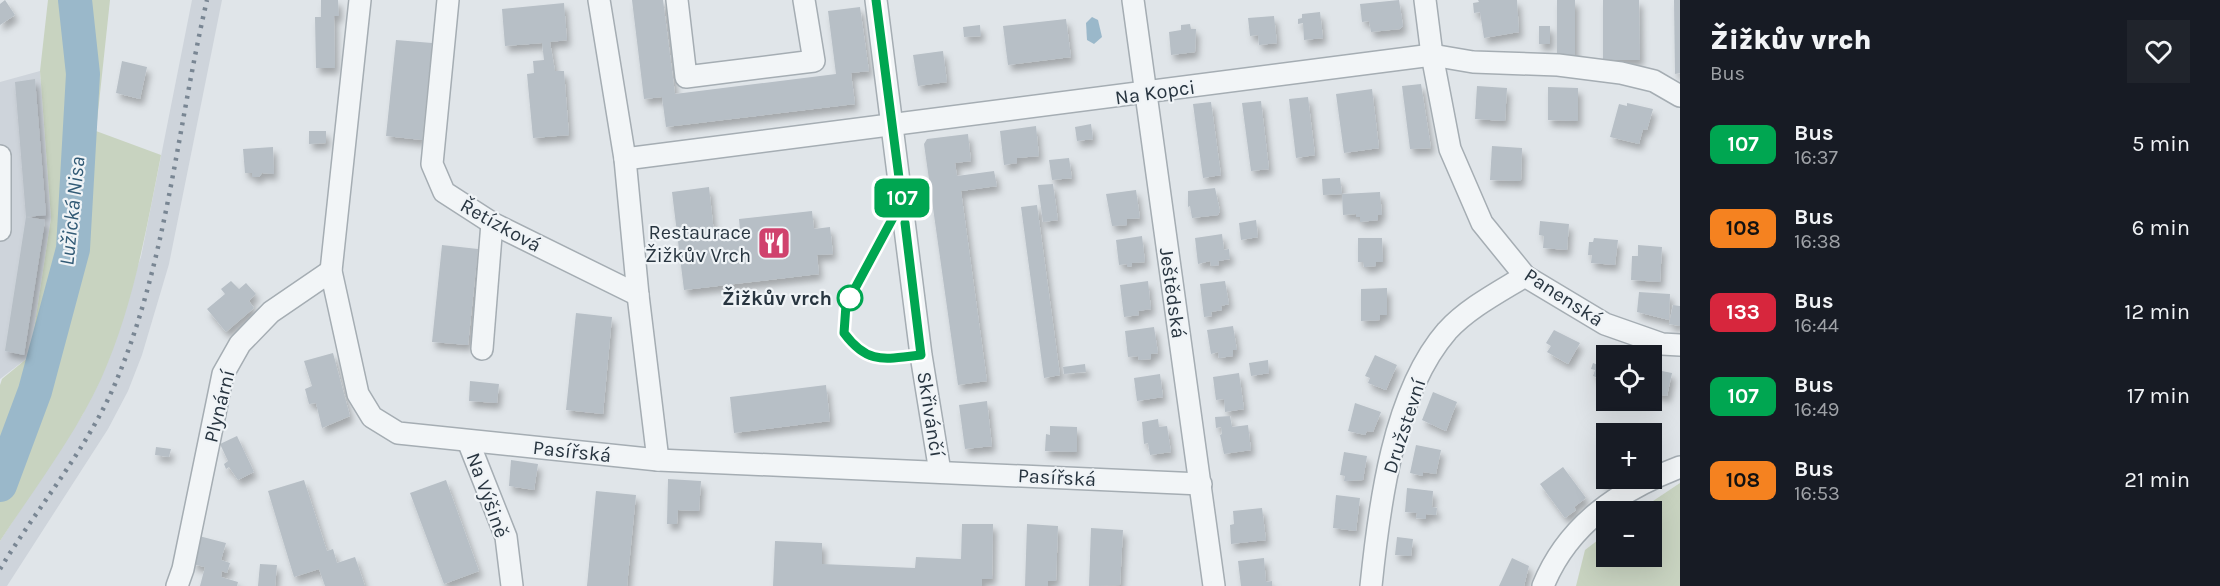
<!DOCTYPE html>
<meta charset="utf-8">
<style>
body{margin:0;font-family:Karla,sans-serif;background:#20242c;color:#f1f3f6;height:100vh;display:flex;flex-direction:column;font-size:22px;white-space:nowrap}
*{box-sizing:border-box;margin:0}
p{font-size:20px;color:#9ea1a6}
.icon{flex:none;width:33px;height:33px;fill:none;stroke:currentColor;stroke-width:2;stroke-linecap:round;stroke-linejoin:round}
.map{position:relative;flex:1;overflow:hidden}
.drawer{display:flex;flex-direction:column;background:#171b24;width:540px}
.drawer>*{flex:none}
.badge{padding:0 12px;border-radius:9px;font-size:21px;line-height:39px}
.controls{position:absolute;left:1596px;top:345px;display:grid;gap:12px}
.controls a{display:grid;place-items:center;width:66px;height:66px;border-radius:0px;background:#171b24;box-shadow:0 6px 24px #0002;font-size:30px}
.map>.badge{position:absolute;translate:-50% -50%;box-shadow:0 0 0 3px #fff}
.round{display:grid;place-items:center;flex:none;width:63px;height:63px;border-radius:0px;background:#20242c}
.head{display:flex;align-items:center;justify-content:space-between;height:102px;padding:0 30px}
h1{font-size:28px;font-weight:800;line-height:45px}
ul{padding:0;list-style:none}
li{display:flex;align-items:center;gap:18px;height:84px;padding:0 30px}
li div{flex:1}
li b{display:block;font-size:22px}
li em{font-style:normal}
li .badge{min-width:66px;font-weight:700;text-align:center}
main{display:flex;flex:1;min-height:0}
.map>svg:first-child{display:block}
</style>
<main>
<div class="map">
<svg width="1680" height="586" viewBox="0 0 1680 586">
<defs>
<filter id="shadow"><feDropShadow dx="3.5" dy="6" stdDeviation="3" flood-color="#0004"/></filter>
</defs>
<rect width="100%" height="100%" fill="#e0e5e9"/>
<g fill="#ced4db">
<path d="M192 0H222L169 264 142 355 128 391 108 429 7 586H0V541L83 414 141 257Z"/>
<path d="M40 71 51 218 30 356 0 379V82Z"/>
</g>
<g fill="#c8d3c0">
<path d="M48 0H110L96 131 161 155C146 231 133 308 101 379 75 436 34 489 0 541V385L2 379 30 356 51 218 40 71Z"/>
<path d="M1680 483V586H1576L1585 550 1606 534V556H1652V512L1638 511Z"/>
</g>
<path fill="#9ab8ca" d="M1092 17 1098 20 1102 37 1094 44 1087 40 1086 23Z"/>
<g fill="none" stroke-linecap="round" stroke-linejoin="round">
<path stroke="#9ab8ca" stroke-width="34" d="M0 485 35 391 73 249 83 74 75 0"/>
</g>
<g fill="#b7bfc6" filter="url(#shadow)">
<path d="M5 0 15 15 0 25V4Z"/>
<path d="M321 0H338L339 16H334L335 68H316L315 17H321Z"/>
<path d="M632 0H663L675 94 836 74 828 11 860 7 869 71 851 73 855 104 666 127 662 97 644 99Z"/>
<path d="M1399 0 1403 26 1400 29 1371 32 1369 21 1362 22 1360 4Z"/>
<path d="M1478 0H1517L1519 32 1484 38 1480 12 1474 13 1473 3 1479 2Z"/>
<path d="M1557 0H1575V57L1557 56Z"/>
<path d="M1603 0H1639L1640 60H1603Z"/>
<path d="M1674 0H1680V73L1675 74Z"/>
<path d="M564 3 567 40 550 42 555 71H564L569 135 533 138 527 74 534 73 533 61 544 60 542 43 505 46 502 9Z"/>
<path d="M1320 12 1323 38 1304 40 1303 23 1298 24V19L1302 18V14Z"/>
<path d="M1274 16 1277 43 1259 45 1258 35 1250 36 1248 18Z"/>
<path d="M1066 19 1071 57 1008 65 1003 26Z"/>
<path d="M1190 24 1191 29H1196L1195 52 1171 55 1169 32 1181 30V25Z"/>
<path d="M980 25 981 36 964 37 963 27Z"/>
<rect x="1539" y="26" width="11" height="18"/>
<path d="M396 40 432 43 422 140 386 136Z"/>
<path d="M943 51 947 82 918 86 913 55Z"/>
<path d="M122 61 147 67 140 99 116 93Z"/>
<path d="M35 79 46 215 26 217 15 82Z"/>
<path d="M1421 84 1431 148 1410 149 1402 86Z"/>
<path d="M1477 86 1507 88 1505 121 1475 119Z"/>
<path d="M1548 87 1578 88V121L1548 120Z"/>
<path d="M1372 89 1379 148 1344 153 1336 94Z"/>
<path d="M1308 97 1315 155 1296 158 1289 99Z"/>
<path d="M1261 101 1269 169 1251 171 1242 103Z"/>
<path d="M1211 102 1221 175 1203 178 1193 104Z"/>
<path d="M1627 103 1653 109 1647 130 1643 129 1639 144 1610 137 1619 104 1627 106Z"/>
<path d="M1091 124 1093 139 1077 141 1075 127Z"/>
<path d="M1036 126 1039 156 1017 158V163L1004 165 1000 131Z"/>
<path d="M309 131H326V143L309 144Z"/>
<path d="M968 134 971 161 955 163 957 176 994 171 997 186 961 191 987 381 958 385 924 144 927 139Z"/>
<path d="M1492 146 1522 148 1521 181 1490 180Z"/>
<path d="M273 147 274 174 262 173 259 177H252V173H245L243 149Z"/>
<path d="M1069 158 1072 178 1052 180 1049 160Z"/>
<path d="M1340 178 1342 194 1380 192 1382 215H1378V220L1360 222V217H1356V214L1343 215 1342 194 1323 195 1322 179Z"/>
<path d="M1053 184 1058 220 1043 222 1038 185Z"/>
<path d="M709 187 714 233 740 230 739 219 812 211 814 229 830 227 833 254 817 255 819 274 684 290 672 192Z"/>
<path d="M1215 188 1220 211 1218 215 1192 218 1190 206 1188 207V191Z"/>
<path d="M1136 190 1140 218 1127 219V225L1112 226 1106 194Z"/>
<path d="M1037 205 1060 375 1044 378 1021 207Z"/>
<path d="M26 217 45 220 24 355 5 351Z"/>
<path d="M1256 220 1258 237 1241 240 1239 223Z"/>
<path d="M1540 221 1569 224 1567 250 1543 248 1544 236 1539 235Z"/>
<path d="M1222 234 1224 250 1229 249 1230 259 1218 261 1219 265 1211 266 1210 261 1198 264 1195 238Z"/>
<path d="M1142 236 1145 262 1132 263V266L1127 267V264L1119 265 1116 240Z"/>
<path d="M1358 238H1382L1383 262H1376V266L1364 267 1363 262H1358Z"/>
<path d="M1594 238 1618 240 1615 265 1591 263 1592 255H1588L1589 242H1593Z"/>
<path d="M442 245 478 249 468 345 432 342Z"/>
<path d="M1638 245 1662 247 1660 282 1631 280 1632 256H1638Z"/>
<path d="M231 281 239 289 246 283 256 294 249 301 254 308 226 332 207 309 225 294 221 289Z"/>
<path d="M1148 281 1151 309 1138 311 1139 315 1124 317 1120 285Z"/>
<path d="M1225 281 1229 304 1221 306 1222 310 1211 312 1212 316 1204 317 1200 284Z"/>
<path d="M1387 288V315H1380V320L1361 321V289Z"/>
<path d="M1639 292 1670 294 1669 320 1637 312Z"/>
<path d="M1673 305 1680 306V326L1669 324Z"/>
<path d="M576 313 612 317 603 414 566 410Z"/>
<path d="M1233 326 1237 350H1233V356L1219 358 1218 352 1211 354 1207 330Z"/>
<path d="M1154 327 1158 353 1151 354V359L1139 360 1138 356 1128 357 1125 331Z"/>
<path d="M1554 330 1580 343 1568 364 1547 352 1551 346 1546 343Z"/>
<path d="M333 353 350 416 322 428 316 403 309 404 305 389 312 386 304 361Z"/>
<path d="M1602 353 1606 355V381L1593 376 1595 370 1591 369 1593 363 1598 365Z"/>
<path d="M1375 355 1397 365 1386 390 1368 383 1370 378 1365 376Z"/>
<path d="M1268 360 1269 373 1251 376 1249 363Z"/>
<path d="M1085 364 1086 372 1064 374 1063 367Z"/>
<path d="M1652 369 1672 373 1667 396 1652 393Z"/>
<path d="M1239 373 1244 409 1225 412 1224 399 1216 400 1213 377Z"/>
<path d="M1160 374 1163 397 1137 401 1134 378Z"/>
<path d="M470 381 499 384 497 403 469 401Z"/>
<path d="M826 385 830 421 734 433 730 397Z"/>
<path d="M1433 392 1457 402 1446 431 1422 420Z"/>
<path d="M987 401 992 446 965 449 959 405Z"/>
<path d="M1355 403 1381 412 1373 432 1367 431 1365 435 1348 431Z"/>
<path d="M1230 416 1232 427 1248 425 1251 450 1224 454 1220 435 1222 434 1221 427 1216 428 1215 417Z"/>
<path d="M1158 419 1159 427 1167 426 1171 452 1150 455 1148 443 1144 444 1142 422Z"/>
<path d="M1050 426 1077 427V452L1045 451 1046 434 1050 435Z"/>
<path d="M237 436 254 472 238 480 229 467 226 469 224 464 228 461 220 444Z"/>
<path d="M1416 445 1441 450 1436 474 1423 472V476L1410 473Z"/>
<path d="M156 447 171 449 169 457 155 455Z"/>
<path d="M1344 452 1367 456 1363 480 1344 481 1345 476 1340 475Z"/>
<path d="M511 460 538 464 534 490 509 486Z"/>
<path d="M1606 464V478H1616L1605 486 1596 470Z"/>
<path d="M1563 467 1586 498 1574 507 1576 510 1565 518 1540 484Z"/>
<path d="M668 479 701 481 699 511 678 510 677 524H667Z"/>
<path d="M304 480 327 551 333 549 337 563 355 557 365 586H325L319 569 294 577 268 491Z"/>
<path d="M446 480 479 571 444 584 410 493Z"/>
<path d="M1407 488 1433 491 1432 507 1437 508 1436 515 1426 514V519L1416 518 1417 513 1405 512Z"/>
<path d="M596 491 636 495 627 586H587Z"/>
<path d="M1336 495 1360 498 1356 531 1333 528Z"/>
<path d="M1262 508 1266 540 1231 544 1230 525 1234 524 1233 511Z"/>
<path d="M962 524H993L992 579H982V586H773L775 541 822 543V564L915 568 916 557 961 559Z"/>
<path d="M1027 524 1058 526 1056 581H1048V586H1025Z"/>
<path d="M1091 528 1123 530 1120 585 1089 586Z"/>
<path d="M199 536 226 543 221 560 230 563 227 573 222 571 221 577 238 582 237 586H200L205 567 192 564Z"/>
<path d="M1397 537 1413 539 1411 556 1395 555Z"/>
<path d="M1264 558 1266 582 1272 581V586H1241L1238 561Z"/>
<path d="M1512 558 1529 566 1524 586H1499Z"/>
<path d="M260 564 277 565 275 586H258Z"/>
</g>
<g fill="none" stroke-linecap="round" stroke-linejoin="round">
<g stroke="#a5adb3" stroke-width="24">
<g id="street">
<path d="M360 0 331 271 358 394 372 417 398 433 658 460 1201 484"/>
<path d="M448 0 432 164 444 192 492 223 638 295"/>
<path d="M599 0 625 159 638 295 658 460"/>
<path d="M677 0 686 77 814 61 804 0"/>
<path d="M876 0 921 355 940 472"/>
<path d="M1133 0 1214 586"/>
<path d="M1425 0 1432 55 1450 149 1482 223 1525 276 1605 324 1662 344 1680 345"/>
<path d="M0 156V230"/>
<path d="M625 159 1432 55 1473 62 1558 65 1621 73 1654 81 1680 96"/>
<path d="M482 349 492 223"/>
<path d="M468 441 506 537 512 586"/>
<path d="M177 586 183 569 223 374 240 344 271 312 331 271"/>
<path d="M1371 586C1379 507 1393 393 1447 331 1468 308 1499 292 1525 276"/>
<path d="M1543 586C1568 524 1620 490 1680 467"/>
</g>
</g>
<use href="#street" stroke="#f2f5f7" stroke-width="21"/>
<path stroke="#798693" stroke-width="4.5" stroke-dasharray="3 6" stroke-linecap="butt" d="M0 569C37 508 87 449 115 384 167 262 177 128 207 0"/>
</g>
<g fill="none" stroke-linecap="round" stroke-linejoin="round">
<g stroke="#fff" stroke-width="14">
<path id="line" d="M876 0 902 201 846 305 844 333C868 365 884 359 921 355L905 223"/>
</g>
<use href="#line" stroke="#00a651" stroke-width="9"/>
</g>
<defs>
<g id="restaurant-square" transform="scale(1.725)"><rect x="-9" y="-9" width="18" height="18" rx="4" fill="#d0426d" stroke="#eff3f6"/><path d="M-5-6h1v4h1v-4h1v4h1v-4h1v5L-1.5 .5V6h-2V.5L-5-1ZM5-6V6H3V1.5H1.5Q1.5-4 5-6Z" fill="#fff"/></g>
</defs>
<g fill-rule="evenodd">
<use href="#restaurant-square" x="774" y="243"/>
</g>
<circle fill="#fff" stroke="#00a651" stroke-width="3" cx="850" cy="298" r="12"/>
<g text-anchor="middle" stroke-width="4.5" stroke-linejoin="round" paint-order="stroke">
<g font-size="20" fill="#283540" stroke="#eff3f6">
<text transform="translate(1155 92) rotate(-8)" y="7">Na Kopci</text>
<text transform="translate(501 225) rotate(29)" y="7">Řetízková</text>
<text transform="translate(1173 293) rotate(82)" y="7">Ještědská</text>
<text transform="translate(1564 297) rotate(33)" y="7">Panenská</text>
<text transform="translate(219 406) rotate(-76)" y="7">Plynární</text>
<text transform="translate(931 414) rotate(81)" y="7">Skřivánčí</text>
<text transform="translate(1404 426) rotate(-72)" y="7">Družstevní</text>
<text transform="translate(572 451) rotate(6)" y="7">Pasířská</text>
<text transform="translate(1057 477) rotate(3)" y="7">Pasířská</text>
<text transform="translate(488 495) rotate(70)" y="7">Na Výšině</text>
</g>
<g font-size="20" fill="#283540" stroke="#eff3f6" text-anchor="end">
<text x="751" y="239">Restaurace<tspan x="751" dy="23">Žižkův Vrch</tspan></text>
</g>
<g font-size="20" font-weight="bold" fill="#283540" stroke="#eff3f6" text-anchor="end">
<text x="832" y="305">Žižkův vrch</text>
</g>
<g font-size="21" font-style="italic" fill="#315a75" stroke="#eff3f6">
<text transform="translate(72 211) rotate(-84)" y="7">Lužická Nisa</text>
</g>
</g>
</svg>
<div class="controls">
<a><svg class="icon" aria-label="locate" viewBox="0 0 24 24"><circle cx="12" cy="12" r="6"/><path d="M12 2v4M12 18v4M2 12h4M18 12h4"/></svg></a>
<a>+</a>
<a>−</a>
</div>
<b class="badge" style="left:902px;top:198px;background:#00a651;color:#fff">107</b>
</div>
<section class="drawer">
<div class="head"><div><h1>Žižkův vrch</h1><p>Bus</p></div><a class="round"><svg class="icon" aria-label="heart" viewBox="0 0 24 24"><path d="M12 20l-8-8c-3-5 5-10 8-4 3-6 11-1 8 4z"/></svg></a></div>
<ul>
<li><span class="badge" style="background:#00a651;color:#fff">107</span><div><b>Bus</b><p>16:37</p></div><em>5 min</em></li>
<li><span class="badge" style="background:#f58220;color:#111">108</span><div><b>Bus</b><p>16:38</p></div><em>6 min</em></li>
<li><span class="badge" style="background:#d7263d;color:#fff">133</span><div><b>Bus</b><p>16:44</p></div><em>12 min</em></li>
<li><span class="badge" style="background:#00a651;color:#fff">107</span><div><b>Bus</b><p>16:49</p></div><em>17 min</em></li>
<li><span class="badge" style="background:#f58220;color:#111">108</span><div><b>Bus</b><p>16:53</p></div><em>21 min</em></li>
</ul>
</section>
</main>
